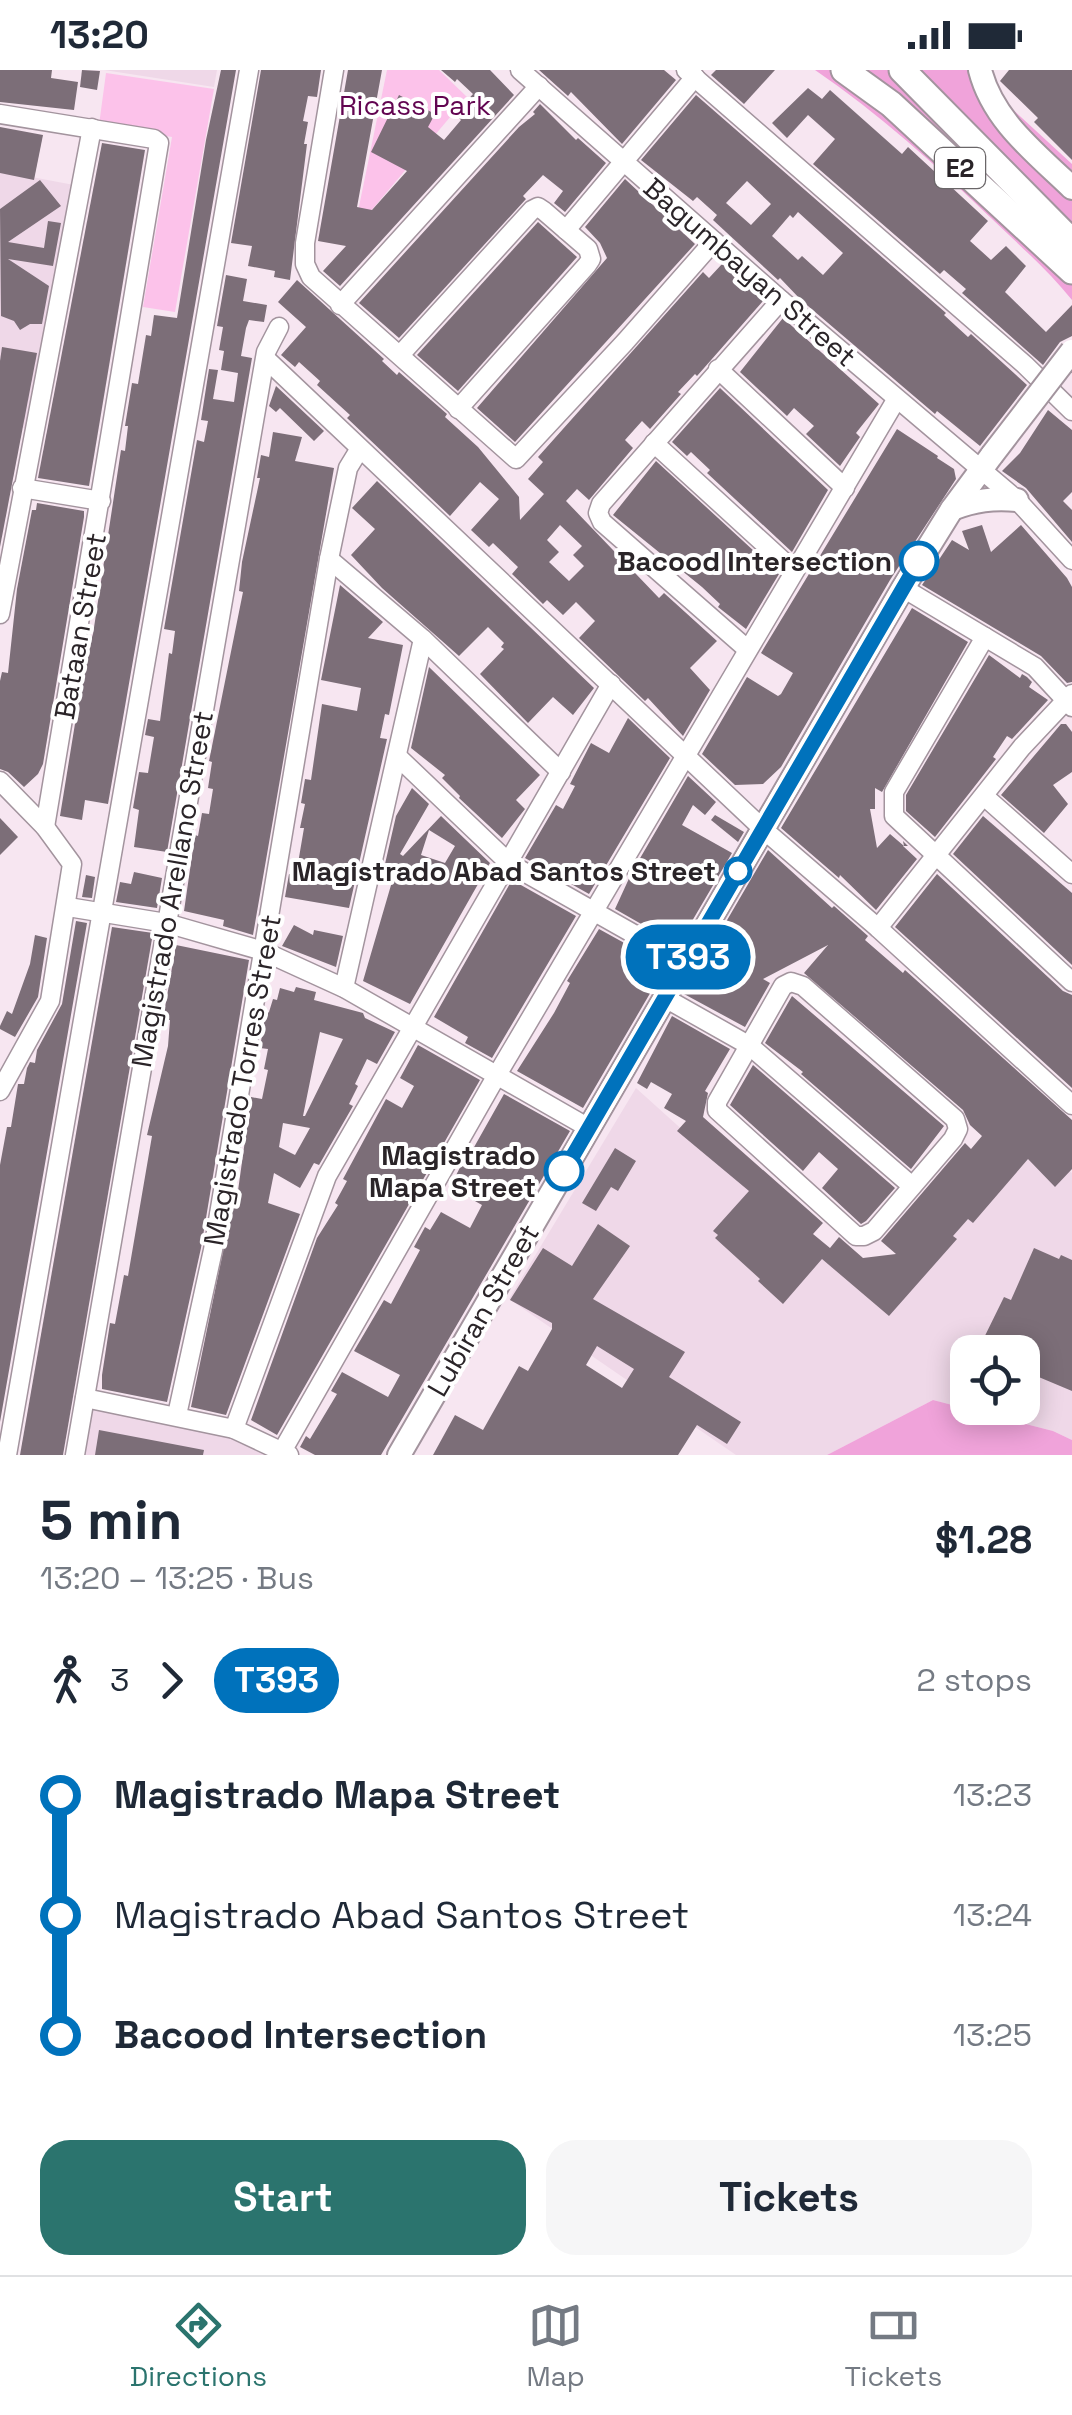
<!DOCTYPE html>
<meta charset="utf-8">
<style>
body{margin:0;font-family:"Space Grotesk",sans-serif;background:#f6f6f7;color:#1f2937;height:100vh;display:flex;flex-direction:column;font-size:38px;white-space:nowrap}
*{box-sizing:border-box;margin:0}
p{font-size:32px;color:#747a83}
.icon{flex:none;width:55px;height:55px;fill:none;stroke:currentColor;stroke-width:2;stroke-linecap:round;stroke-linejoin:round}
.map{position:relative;height:1385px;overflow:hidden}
.side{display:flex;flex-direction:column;background:#fff;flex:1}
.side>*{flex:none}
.badge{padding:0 20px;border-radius:32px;font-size:35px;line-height:65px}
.fabs{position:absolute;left:950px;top:1265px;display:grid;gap:20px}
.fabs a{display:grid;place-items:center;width:90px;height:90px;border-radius:20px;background:#fff;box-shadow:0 5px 25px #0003;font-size:50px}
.map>.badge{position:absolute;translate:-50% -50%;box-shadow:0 0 0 5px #fff}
.legs{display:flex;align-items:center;gap:15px;height:110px;padding:0 40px;font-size:32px}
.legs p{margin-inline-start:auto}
.head{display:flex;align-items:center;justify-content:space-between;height:170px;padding:0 40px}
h1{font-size:55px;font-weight:700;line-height:75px}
.primary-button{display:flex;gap:20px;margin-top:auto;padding:20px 40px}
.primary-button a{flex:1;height:115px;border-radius:30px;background:#2b746e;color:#fff;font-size:40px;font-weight:700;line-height:115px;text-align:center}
.primary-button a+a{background:#f6f6f7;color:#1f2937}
ul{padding:0 40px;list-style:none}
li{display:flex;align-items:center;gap:35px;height:120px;font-size:38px}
li i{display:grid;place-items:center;width:15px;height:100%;margin:0 12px;background:currentColor}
li i::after{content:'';width:25px;height:25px;margin:-12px;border:8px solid;border-radius:50%;background:#fff}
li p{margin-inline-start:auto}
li:first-child i{background:linear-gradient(#0000 50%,currentColor 0)}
li:last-child i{background:linear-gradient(currentColor 50%,#0000 0)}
.status{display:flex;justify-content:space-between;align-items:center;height:70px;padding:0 50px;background:#fff;direction:ltr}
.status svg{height:28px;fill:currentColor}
.dock{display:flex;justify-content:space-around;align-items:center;height:140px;border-top:2px solid #e0e1e3;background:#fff;font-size:28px;color:#747a83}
.dock a{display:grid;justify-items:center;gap:5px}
.dock .selected{color:#2b746e}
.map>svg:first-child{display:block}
</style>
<div class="status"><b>13:20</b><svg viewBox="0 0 49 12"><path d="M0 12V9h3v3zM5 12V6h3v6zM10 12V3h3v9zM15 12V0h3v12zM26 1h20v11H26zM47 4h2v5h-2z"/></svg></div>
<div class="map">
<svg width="1072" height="1385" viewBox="0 0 1072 1385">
<rect width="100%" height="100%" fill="#f7e6f1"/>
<g fill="#efd8e8" fill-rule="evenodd">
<path d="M104 0H217L214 17Z"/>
<path d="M0 101 74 115 29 359 0 353Z"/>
<path d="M636 1018 863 1223 1015 1053 1072 1103V1370L1053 1361 933 1330 827 1385H736L509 1229ZM968 1282H1022V1338H968Z"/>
<path d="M93 1338 225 1364 272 1385H84Z"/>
</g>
<g fill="#fcc2ea">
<path d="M387 0H439L467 27 354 161Z"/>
<path d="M106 3 214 19 175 242 143 237 172 67 99 55Z"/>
</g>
<g fill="#f0a3da">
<path d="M815 0H970L1072 94V230C1048 200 1019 175 991 148 936 95 878 43 815 0Z"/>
<path d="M933 1330 1053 1361 1072 1370V1385H827Z"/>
</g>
<g fill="#7c6e78" fill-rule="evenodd">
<path d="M0 0H52L51 8 78 12 74 40 0 32Z"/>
<path d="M82 0 100 1 97 20 80 17Z"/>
<path d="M221 0H236L108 734 85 730 82 750 60 746 86 586 93 564 121 380 125 381 128 356H125L132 313 138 314 146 265 151 266 154 245 177 248 206 70Z"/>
<path d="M261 0H321L317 27 308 26 303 51 308 52 304 74H307L290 210 274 207 275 201 248 196 252 176 231 173Z"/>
<path d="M348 0H382L357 137 372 140 407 101 371 82 399 25 435 44 428 57 444 70 461 50 455 44 473 24 457 9 455 12 441 0H490L514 25 340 216 323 201 346 176 318 171Z"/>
<path d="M539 0H664L676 10 622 74 571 22 568 26Z"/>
<path d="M716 0H775L744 34 711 5Z"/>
<path d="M1009 0H1072V90L1034 52 1038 48 1000 11Z"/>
<path d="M808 18 822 29 830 20 902 84 908 77 988 151 970 171 991 190 1006 176 1026 196 1005 222 1046 262 1072 235V266L1060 272 1043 295 962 223 966 219 944 200 940 204 813 94 835 69 808 45 787 68 772 53Z"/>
<path d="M696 25 946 243 944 245 968 267 971 264 1027 315 980 376 937 341 935 344 801 230 780 208 778 210 713 150 717 145 697 127 693 131 641 90ZM747 111 771 134 751 155 726 133ZM798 142 843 183 823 205 802 186 798 190 772 166 790 145 793 148Z"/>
<path d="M540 34 576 70 578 68 606 93 565 142 554 133 563 121 543 105 523 126 526 129 399 268 359 233 519 57 535 44 533 42Z"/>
<path d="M0 57 43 65 34 110 0 103Z"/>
<path d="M102 73 145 80 89 416 38 408Z"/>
<path d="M625 109 695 174 515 372 477 338 607 188 600 173 585 157Z"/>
<path d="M40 110 61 136 8 172 44 178 48 151 61 153 53 196 8 189 49 216 42 254H30L20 260 14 251 1 246 0 139Z"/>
<path d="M538 152 577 187 458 321 417 285Z"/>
<path d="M722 194 763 231 697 306 695 304 678 322 681 324 650 359 642 351 625 370 633 378 589 430 577 419 566 431 659 528 664 523 717 571 690 598 710 620 683 666 648 628 645 631 579 568 595 551 576 532 563 545 547 530 543 534 512 504 518 497 493 473 489 477 471 460 499 429 480 412 450 446 347 348 350 345 317 315 320 311 299 292 295 297 281 285 306 257 278 232 297 210 384 289 382 291 397 305 399 302 447 344 445 347 478 377 519 427 520 450 544 424 528 409 543 392 538 387 703 202 709 208ZM560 455 582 476 573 485 584 496 569 511 549 492 559 482 547 470Z"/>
<path d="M226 205 247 209 243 231 267 235 264 252 249 250 246 258 241 286 252 288 167 782 134 777 139 740 133 738 139 702 148 703 154 667 145 665 148 649 160 651 169 583 172 584 175 561 164 559 197 370 204 372 208 351 201 350 209 299 218 300 213 329 234 332 238 303 221 300 224 281 219 280 223 257 217 256Z"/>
<path d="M783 248 879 334 856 363 860 367 840 396 806 364 814 356 794 338 787 346 740 302Z"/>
<path d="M2 277 37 283 0 477V291Z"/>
<path d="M276 316 324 361 314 371 280 338 276 342 269 336Z"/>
<path d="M720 318 828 420 792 482 707 403 710 400 691 382 687 386 672 372Z"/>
<path d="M1048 340 1072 360V422L1063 431 1072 440V472L1026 418 1002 401 1020 383Z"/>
<path d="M897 359 938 386 937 388 954 399 956 409 890 510 781 697 763 714 735 715 702 684 747 607 778 626 781 624 793 603 761 583Z"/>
<path d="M273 362 302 367 295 391 334 398 253 865 223 856 224 850 184 841 195 765 198 766 202 743 209 744 213 719 208 718 212 692 209 691 243 522 239 521 242 492 260 408H257L261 385 269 387Z"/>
<path d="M656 391 779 504 746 559 718 537 720 534 702 517 613 445Z"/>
<path d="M377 411 594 618 573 645 553 627 528 653 480 604 504 579 501 577 504 573 488 557 459 586 382 518 351 485 375 459 352 438Z"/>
<path d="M37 433 84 441V447L43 694 38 704 24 717 8 702 0 699V611L2 602 8 603 17 519 32 440H36Z"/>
<path d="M982 455 991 482 1021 455 1067 508 1072 517V612L1067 613 1041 586 922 515 952 470 969 480 962 461Z"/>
<path d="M340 515 383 552 368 568 403 575 389 645 385 644 380 668 387 669 349 838 285 827 289 804 296 805 304 758H300L305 734 301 733 305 709 311 710 322 634 357 641 361 618 321 610Z"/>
<path d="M912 538 968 572 882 722 875 718V739H870L877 778 890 764 904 776 903 771 908 776H903L917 789 876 840 840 805 839 808 781 758Z"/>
<path d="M989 585 1020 608 1022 604 1027 607 1032 612 1029 617 1048 630 1012 669 1007 666 993 687 996 689 935 767 906 741V725Z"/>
<path d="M429 597 540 705 516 730 525 739 502 768 459 728 460 726 442 708 445 705 411 678Z"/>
<path d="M628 648 670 688 589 824 525 788 556 735 563 739 575 716 570 714 591 673 609 683Z"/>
<path d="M1061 654H1066L1072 662V702L1053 715 1068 734 1044 763 1001 725Z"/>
<path d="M688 706 716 732 705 745 693 735 682 755 732 783 678 875 615 839 632 802Z"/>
<path d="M412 718 429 734 400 784 403 786 441 746 490 793 410 934 363 911 396 798 385 794 396 746ZM429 760 455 776 445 793 421 785Z"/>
<path d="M715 745 744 762 738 772 711 750Z"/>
<path d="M983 746 1072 823V895L953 784Z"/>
<path d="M0 748 18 767 0 785Z"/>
<path d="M768 780 832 838 834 836 868 866 865 870 903 903 905 900 1072 1050V1099L1055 1117 1028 1089 973 1153 968 1149 953 1166 957 1169 889 1246 822 1189 783 1234 758 1211 760 1209 715 1168 718 1165 713 1161 749 1121 677 1061 686 1051 664 1038 672 1024 651 1012 647 1019 637 1013 672 946 730 979 705 1021 708 1023 703 1047 823 1153 813 1164 830 1178 839 1167 863 1188 896 1184 881 1171 965 1073 971 1079 982 1066 970 1055 963 1040 804 903 828 875 763 909 770 913 745 957 684 924Z"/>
<path d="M134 802 162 808 157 838 116 832 120 812 131 814Z"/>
<path d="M937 804 1063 921 1072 925V1018L895 857Z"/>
<path d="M86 805 95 807 92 828 82 827Z"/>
<path d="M512 810 576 846 492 988 465 973 468 967 434 947Z"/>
<path d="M76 851 87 853 0 1352V1095L7 1057H11L18 1014H24L27 998 30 992 35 993 37 980 62 934Z"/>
<path d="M294 855 313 865 314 860 343 866 336 897 282 876Z"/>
<path d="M112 857 153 863 63 1385H20Z"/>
<path d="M599 859 666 896 583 1038 517 1001 554 943 570 913 567 911Z"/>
<path d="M35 865 47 868 38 927 15 967 0 959V956L7 941 12 944 30 894Z"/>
<path d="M176 875 249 890 201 1178 167 1332 102 1319V1305L110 1253 115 1254 124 1205 128 1206 152 1066 147 1065 168 976 170 950 163 949Z"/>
<path d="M296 917 316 922 314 930 363 943 365 948 395 962 377 994 367 989 355 1014 358 1016 349 1034 353 1036 319 1095 314 1093 300 1118 274 1103 268 1133 300 1144 226 1345 191 1337 234 1128H237L251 1027 262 1029 268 1000 264 999 268 979 260 978 265 945 269 942 273 929 277 930 280 918 294 922ZM320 962 343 969 305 1046H303ZM283 1053 310 1058 295 1085 279 1077Z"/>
<path d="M792 926 944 1056 911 1099 801 1004 803 1002 765 973Z"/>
<path d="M418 975 480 1010 277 1365 251 1350 317 1168 338 1135 335 1133 347 1111 343 1109 386 1029 402 1038 414 1016 400 1008Z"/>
<path d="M753 995 895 1118 866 1151 861 1154 822 1118 838 1099 819 1082 803 1101 730 1035Z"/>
<path d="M504 1024 570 1061 381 1385H315L300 1377 306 1366 310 1369 337 1324 331 1321 342 1302 388 1327 400 1305 354 1281 384 1230 391 1234 420 1180 414 1177 425 1157 430 1160 441 1142 470 1158 482 1135 450 1117 470 1078 473 1079Z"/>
<path d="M615 1078 636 1091 618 1121 611 1117 596 1141 582 1133Z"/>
<path d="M598 1154 630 1176 593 1229 685 1282 669 1307 741 1352 727 1374 697 1355 678 1385H433L455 1345 483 1360 519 1296 528 1301 552 1259V1253L510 1230 543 1178 572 1196ZM597 1276 634 1299 622 1318 586 1295Z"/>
<path d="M1034 1178 1059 1189 1061 1185 1072 1190V1321L1022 1300V1282H977L1004 1227 1011 1230Z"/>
<path d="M99 1360 204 1380 203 1385H95Z"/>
</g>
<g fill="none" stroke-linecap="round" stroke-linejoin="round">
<g stroke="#a3949e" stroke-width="21">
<g id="minor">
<path d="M334 0 305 173V194L311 207 516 389 625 272 714 171"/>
<path d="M520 0 781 230 1017 430 1072 490"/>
<path d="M686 0 1025 295 1072 341"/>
<path d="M0 44 154 69 159 73 45 757"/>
<path d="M566 160 695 7"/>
<path d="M340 235 539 16"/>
<path d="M400 285 532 140 538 137 544 141 588 179 591 189 587 195 458 339"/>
<path d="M266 289 763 759 878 858 1072 1035"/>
<path d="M718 299 845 418"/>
<path d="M654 373 794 501"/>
<path d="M22 418 101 431"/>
<path d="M329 489 423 569 561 702"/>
<path d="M903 518 1035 597 1072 637"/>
<path d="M0 544 92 58"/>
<path d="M985 567 894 722V746L1072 912"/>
<path d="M747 579 602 452 598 443 601 434 781 230"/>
<path d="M398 687 510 794 685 893"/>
<path d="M0 711 45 757 72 794 50 931 0 1021"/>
<path d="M984 726 1072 804"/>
<path d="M68 837 166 853 263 881 344 918 589 1058"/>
<path d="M878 858 1022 677 1072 624"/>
<path d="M791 912 803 916 955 1049 958 1059 953 1069 874 1161 864 1166H856L717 1040V1032L783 916Z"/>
<path d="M344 918 423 569"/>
<path d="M665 928 750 976 912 1116"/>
<path d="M85 1328 234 1359 289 1385"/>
<path d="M177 1345 213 1180 329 489 348 398 359 380"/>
<path d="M234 1359 327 1106 611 614"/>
<path d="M7 1385 249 0"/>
<path d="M75 1385 266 282 279 257"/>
<path d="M280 1385 497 1005 896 330"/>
</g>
</g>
<g stroke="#a3949e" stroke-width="26">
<g id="major">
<path d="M980 0C993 51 1036 83 1072 118"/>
<path d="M952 439C975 430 993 428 1017 430"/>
<path d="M399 1385 903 518 952 439 992 385"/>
</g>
</g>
<g stroke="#a3949e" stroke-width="29">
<g id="highway">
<path d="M844 0 891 34 1072 201"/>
<path d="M902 0 1072 172"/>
</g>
</g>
<use href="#minor" stroke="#fff" stroke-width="18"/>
<use href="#major" stroke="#fff" stroke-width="22"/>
<use href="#highway" stroke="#fff" stroke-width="25"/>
<g stroke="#a3949e" stroke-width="26" stroke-linecap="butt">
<path id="major-bridge" d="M992 385 1072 281"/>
</g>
<use href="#major-bridge" stroke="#fff" stroke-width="22"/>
</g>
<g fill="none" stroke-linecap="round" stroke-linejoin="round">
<g stroke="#fff" stroke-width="22">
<path id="line-1" d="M564 1101 919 491"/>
</g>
<use href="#line-1" stroke="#0072bc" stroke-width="15"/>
</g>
<g fill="#fff" stroke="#0072bc" stroke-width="5">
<circle cx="919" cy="491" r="18"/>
<circle cx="738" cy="801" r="12"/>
<circle cx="564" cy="1101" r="18"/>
</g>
<g text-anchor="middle" stroke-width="8" stroke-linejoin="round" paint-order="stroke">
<rect fill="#fff" stroke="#6a6668" stroke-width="2.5" x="935" y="78" width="50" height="40" rx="8"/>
<g font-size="25" font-weight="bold" fill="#2a2428">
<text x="960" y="107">E2</text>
</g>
<g font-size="28" fill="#620551" stroke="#fff">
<text x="415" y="45">Ricass Park</text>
</g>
<g font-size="28" fill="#2a2428" stroke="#fff">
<text transform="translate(750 202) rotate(41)" y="10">Bagumbayan Street</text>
<text transform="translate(80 556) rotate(-80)" y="10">Bataan Street</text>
<text transform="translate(172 819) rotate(-80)" y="10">Magistrado Arellano Street</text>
<text transform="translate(242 1010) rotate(-80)" y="10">Magistrado Torres Street</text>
<text transform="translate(483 1240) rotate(-60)" y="10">Lubiran Street</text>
</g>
<g font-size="28" font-weight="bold" fill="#2a2428" stroke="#fff" text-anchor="end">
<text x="892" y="501">Bacood Intersection</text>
<text x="716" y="811">Magistrado Abad Santos Street</text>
<text x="536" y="1095">Magistrado<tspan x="536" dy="32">Mapa Street</tspan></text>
</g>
</g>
</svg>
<div class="fabs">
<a><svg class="icon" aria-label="locate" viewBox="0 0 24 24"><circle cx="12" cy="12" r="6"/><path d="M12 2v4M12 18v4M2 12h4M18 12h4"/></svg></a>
</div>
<b class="badge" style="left:688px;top:887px;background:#0072bc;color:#fff">T393</b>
</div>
<section class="side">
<div class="head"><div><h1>5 min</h1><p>13:20 – 13:25 · Bus</p></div><b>$1.28</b></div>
<div class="legs"><svg class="icon" aria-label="walk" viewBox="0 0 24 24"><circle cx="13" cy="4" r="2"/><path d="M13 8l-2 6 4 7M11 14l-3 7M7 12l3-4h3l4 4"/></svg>3<svg class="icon" aria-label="forward" viewBox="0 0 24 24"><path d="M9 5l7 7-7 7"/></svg><b class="badge" style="background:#0072bc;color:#fff">T393</b><p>2 stops</p></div>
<ul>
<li><i style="color:#0072bc"></i><b>Magistrado Mapa Street</b><p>13:23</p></li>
<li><i style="color:#0072bc"></i><span>Magistrado Abad Santos Street</span><p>13:24</p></li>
<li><i style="color:#0072bc"></i><b>Bacood Intersection</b><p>13:25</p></li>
</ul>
<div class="primary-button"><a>Start</a><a>Tickets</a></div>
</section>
<nav class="dock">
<a class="selected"><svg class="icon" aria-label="directions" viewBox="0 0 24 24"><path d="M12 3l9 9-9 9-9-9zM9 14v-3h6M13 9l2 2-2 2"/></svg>Directions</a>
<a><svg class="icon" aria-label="map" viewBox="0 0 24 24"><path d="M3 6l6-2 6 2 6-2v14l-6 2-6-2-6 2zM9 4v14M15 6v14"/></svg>Map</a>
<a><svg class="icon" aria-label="tickets" viewBox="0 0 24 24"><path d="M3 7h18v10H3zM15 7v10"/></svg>Tickets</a>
</nav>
